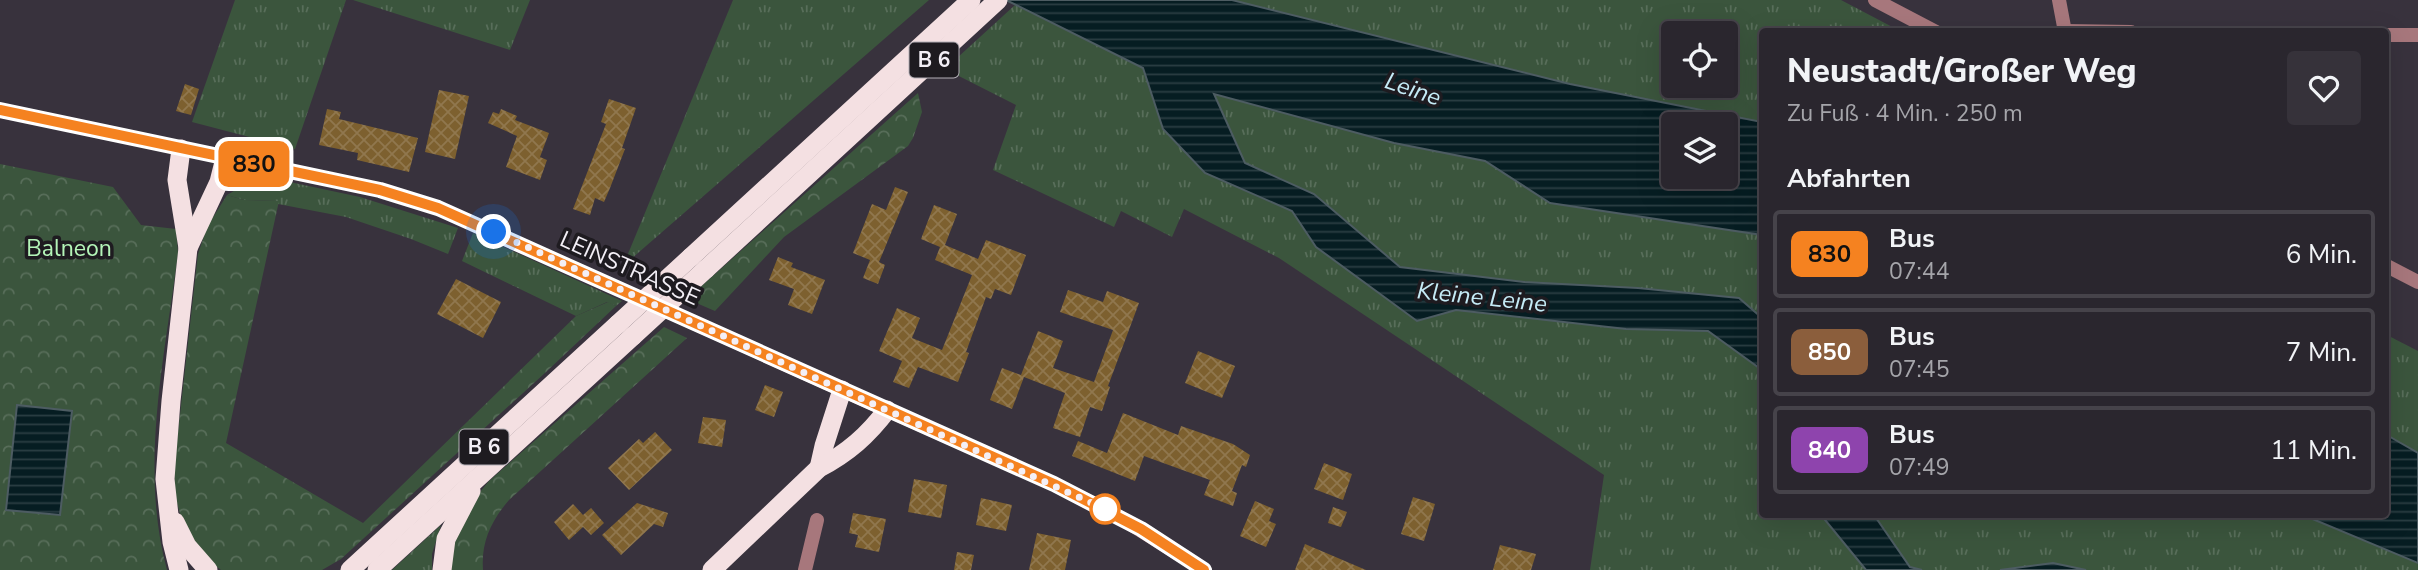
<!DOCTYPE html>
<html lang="de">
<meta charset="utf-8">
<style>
body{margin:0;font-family:"Nunito Sans",sans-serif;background:#36323a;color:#f1f3f6;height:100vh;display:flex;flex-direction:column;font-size:26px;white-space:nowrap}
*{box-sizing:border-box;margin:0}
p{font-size:23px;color:#a5a5aa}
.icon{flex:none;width:38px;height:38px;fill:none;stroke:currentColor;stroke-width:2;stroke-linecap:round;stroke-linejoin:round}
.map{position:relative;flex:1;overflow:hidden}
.drawer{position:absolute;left:1759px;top:28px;width:630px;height:490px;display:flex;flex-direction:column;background:#2a262e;border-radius:7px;box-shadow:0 7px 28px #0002,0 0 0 2px #46434a}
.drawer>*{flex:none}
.badge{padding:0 14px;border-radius:10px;font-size:24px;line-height:46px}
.buttons{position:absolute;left:1661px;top:21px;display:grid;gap:14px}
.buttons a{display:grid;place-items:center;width:77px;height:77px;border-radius:7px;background:#2a262e;box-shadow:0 7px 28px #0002,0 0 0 2px #46434a;font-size:35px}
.you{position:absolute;width:35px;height:35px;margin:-18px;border:5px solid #fff;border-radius:50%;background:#1a73e8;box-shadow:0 0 0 10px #1a73e833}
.map>.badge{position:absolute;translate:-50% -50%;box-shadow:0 0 0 4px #fff}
h2{padding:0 28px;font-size:26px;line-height:63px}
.round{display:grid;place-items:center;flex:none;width:74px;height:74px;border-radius:7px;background:#36323a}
.summary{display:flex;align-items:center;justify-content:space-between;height:119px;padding:0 28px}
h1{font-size:33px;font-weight:800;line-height:52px}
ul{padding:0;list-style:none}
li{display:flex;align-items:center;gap:21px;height:88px;margin:0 14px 10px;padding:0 14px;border:4px solid #46434a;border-radius:7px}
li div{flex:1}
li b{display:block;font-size:26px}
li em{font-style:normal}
li .badge{min-width:77px;font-weight:700;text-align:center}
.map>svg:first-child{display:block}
</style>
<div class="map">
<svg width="2418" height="570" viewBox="0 0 2418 570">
<defs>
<pattern id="grass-tufts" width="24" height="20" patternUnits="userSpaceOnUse" patternTransform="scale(1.75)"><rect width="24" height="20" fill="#3b553d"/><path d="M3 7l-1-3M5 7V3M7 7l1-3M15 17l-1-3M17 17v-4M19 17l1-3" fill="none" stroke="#586e5a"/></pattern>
<pattern id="forest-crowns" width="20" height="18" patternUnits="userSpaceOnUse" patternTransform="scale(1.75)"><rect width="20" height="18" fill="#3b553d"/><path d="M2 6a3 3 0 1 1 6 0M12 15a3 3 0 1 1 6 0" fill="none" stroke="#586e5a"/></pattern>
<pattern id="water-rules" width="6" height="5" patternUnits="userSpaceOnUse" patternTransform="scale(1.75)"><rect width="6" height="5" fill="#061d22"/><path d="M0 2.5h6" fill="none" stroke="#2b3e43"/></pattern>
<pattern id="building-cross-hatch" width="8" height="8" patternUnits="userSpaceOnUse" patternTransform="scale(1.75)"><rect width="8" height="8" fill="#7d602f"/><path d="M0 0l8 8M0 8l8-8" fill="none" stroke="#90774e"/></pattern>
</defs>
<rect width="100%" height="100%" fill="#38323d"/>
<g fill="url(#grass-tufts)" fill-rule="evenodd">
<path d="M235 0H346L295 149 192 122Z"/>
<path d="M353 0H530L510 50Z"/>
<path d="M733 0H929L623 266Z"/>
<path d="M1232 0H1841L1900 31 1762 32V122L1570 84ZM1673 33H1726V86H1673Z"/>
<path d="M1015 5 1143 68 1163 129 1205 173 1292 211 1316 247 1417 321 1456 310 1626 329 1708 331 1762 370V514L1821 515 1866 570H1590L1604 475 1279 258 1184 209 1172 237 1121 211 1114 227 993 170 1016 105 945 69Z"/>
<path d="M1214 93 1394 143 1485 161 1550 203 1762 235V318L1739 298 1638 288 1524 282 1400 267 1314 194 1245 163Z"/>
<path d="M265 179 285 181 360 197 458 228 448 254 411 239 346 217 278 204V201L244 200 227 195 251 181Z"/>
<path d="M473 233 622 301 616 306 607 302 576 316 462 261Z"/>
<path d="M2385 334 2418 351V453L2385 434Z"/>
<path d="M1874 515H2303L2418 563V570H2086L2053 563 2000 570H1922L1910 568Z"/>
<path d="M441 525 432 554V570H392Z"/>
</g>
<g fill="url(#forest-crowns)">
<path d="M918 93 922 112 913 138 908 146 784 237 715 311 687 299Z"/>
<path d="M0 164 113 187 141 225 176 229 178 253C165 357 139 467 167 570H0Z"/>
<path d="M227 195 244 200 279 201 226 443 363 523 576 316 608 302 616 306 546 372 341 559 322 570H221L206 558 183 524 175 496 174 468 198 254 207 227Z"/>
<path d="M664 327 687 338 509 500C491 521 481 542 483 570H449C451 536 467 506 489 481Z"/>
</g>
<g fill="url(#water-rules)" stroke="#4d5c62" stroke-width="2" fill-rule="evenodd">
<path d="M1006 0H1232L1570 84 1762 122V235L1550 203 1485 161 1394 143 1214 94 1245 163 1314 194 1400 267 1524 282 1638 288 1739 298 1762 318V370L1708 331 1626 329 1456 310 1417 321 1316 247 1292 211 1205 173 1163 129 1143 68ZM1673 124H1726V177H1673Z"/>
<path d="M17 405 72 411 60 515 6 510Z"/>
<path d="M2385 434 2418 453V563L2303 515 2385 514Z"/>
<path d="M1821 515H1874L1910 567 1922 570H1866Z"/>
<path d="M2053 563 2086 570H2000Z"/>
</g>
<g fill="url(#building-cross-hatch)">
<path d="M185 84 199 89 191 115 176 111Z"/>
<path d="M439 90 469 96 455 159 425 152Z"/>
<path d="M609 99 636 108 622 148 625 149 610 188 604 202 595 198 590 215 573 209 606 124 601 122Z"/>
<path d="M327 109 341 112 339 119 418 138 409 172 357 160 358 153 319 145Z"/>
<path d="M501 109 517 116 515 120 549 133 540 157 547 160 540 180 506 167 517 136 488 123 493 112 499 114Z"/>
<path d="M895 187 908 192 879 262 885 265 878 284 863 278 870 260 853 253 872 204 886 210Z"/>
<path d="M934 205 957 214 945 245 978 259 986 240 1026 255 1011 295 995 289 991 299 986 297 966 352 969 353 958 382 918 367 909 388 893 382 902 361 879 351 897 308 920 318 912 338 942 350 972 275 935 260 940 247 921 239Z"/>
<path d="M778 257 793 263 791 267 825 280 812 314 788 305 794 289 769 280Z"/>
<path d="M456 279 501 302 483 338 437 314Z"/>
<path d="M1068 290 1103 302 1107 291 1139 303 1108 386 1110 387 1102 411 1090 407 1080 437 1053 428 1065 393 1024 377 1012 409 990 400 1002 368 1021 375 1038 331 1063 341 1053 368 1094 382 1113 330 1060 312Z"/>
<path d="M1198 351 1235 366 1222 398 1185 383Z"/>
<path d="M765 385 783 392 774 417 755 410Z"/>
<path d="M1123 413 1178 435 1181 426 1233 444 1250 455 1246 467 1242 465 1232 491 1237 493 1233 506 1204 495 1210 480 1144 456 1135 481 1072 456 1078 441 1107 453Z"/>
<path d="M703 417 726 420 722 447 698 443Z"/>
<path d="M655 432 672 450 629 490 608 468 639 439 643 443Z"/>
<path d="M1324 463 1352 474 1343 500 1314 489Z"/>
<path d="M914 479 947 485 941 518 908 512Z"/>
<path d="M1413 497 1435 504 1424 541 1401 534Z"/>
<path d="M981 498 1012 505 1006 531 976 525Z"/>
<path d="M1255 501 1274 509 1269 521 1276 524 1266 547 1240 536Z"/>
<path d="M637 503 668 513 663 527 654 524 621 555 602 535Z"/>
<path d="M573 504 583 515 591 508 604 523 591 535 583 527 569 540 554 522Z"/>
<path d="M1333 507 1347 512 1341 527 1328 523Z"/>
<path d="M853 513 886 519 879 552 855 547 858 535 849 533Z"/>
<path d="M1037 533 1071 540 1065 570H1029Z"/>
<path d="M1305 544 1366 570H1295Z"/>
<path d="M1500 545 1536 554 1531 570H1493Z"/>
<path d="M957 552 974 555 971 570H954Z"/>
</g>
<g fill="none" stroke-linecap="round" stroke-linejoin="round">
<g stroke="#a7777c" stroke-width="14">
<path d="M1875 0 1936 32"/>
<path d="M2059 0 2065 32"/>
<path d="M2065 31 2131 32"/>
<path d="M2385 35H2418"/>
<path d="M2385 265 2418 282"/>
<path d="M805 570 817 520"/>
</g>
<path stroke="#a7777c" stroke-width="14" d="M887 410 1054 484 1116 515 1204 570"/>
<path stroke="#e79ba5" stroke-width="14" d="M0 110 380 190 438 208 887 410"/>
<g stroke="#f4e0e2" stroke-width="19">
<path d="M188 248 219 182 225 158"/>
<path d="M691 257 971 0"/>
<path d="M706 269 998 0"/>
<path d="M819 468 824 446 842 390"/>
<path d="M175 522 187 546 208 570"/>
<path d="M179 570 172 542 165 479 171 401 188 248 177 180 181 149"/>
<path d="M350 570 618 324"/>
<path d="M377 570 633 336"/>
<path d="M442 570 446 539 471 491"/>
<path d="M712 570 819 468C848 453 868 435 887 410"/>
</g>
<g stroke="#f4e0e2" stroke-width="19">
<path d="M618 324 691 257"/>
<path d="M633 336 706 269"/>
</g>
</g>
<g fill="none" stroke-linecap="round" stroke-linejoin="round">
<g stroke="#fff" stroke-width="16">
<path id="line" d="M0 110 380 190 438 208 1054 484 1141 529 1204 570"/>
</g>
<use href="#line" stroke="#f58220" stroke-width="10"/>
<path stroke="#f3eff6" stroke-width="7" stroke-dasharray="0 12.6" d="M494 232 1105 509"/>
</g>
<circle fill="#fff" stroke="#f58220" stroke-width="3.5" cx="1105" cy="509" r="14"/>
<g text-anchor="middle" stroke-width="7" stroke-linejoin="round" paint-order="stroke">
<g fill="#1e1b20" stroke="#b3afb6" stroke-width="2">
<rect x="909.5" y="42.5" width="49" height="35" rx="5"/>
<rect x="459.5" y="429.5" width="49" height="35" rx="5"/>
</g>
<g font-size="21" font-weight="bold" fill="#f3eff6">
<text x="934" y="67">B 6</text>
<text x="484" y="454">B 6</text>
</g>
<g font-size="23" fill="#b4f5b8" stroke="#1e1b20">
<text x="69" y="256">Balneon</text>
</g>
<g font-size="23" fill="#f3eff6" stroke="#1e1b20">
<text transform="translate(630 268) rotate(24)" y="8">LEINSTRASSE</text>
</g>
<g font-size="24" font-style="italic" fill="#c5ebf6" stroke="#1e1b20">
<text transform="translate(1413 89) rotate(19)" y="8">Leine</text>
<text transform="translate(1482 297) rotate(6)" y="8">Kleine Leine</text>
</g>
</g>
</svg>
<div class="buttons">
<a><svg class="icon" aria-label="locate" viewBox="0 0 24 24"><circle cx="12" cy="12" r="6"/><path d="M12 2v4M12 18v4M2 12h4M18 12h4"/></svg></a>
<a><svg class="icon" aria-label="layers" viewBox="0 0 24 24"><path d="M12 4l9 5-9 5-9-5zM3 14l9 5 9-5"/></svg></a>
</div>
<div class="you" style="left:494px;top:232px"></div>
<b class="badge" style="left:254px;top:164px;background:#f58220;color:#111">830</b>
<section class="drawer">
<div class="summary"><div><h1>Neustadt/Großer Weg</h1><p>Zu Fuß · 4 Min. · 250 m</p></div><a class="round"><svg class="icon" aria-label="heart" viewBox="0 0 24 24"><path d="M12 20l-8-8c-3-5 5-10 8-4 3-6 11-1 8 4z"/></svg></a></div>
<h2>Abfahrten</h2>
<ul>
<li><span class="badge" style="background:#f58220;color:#111">830</span><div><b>Bus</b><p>07:44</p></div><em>6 Min.</em></li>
<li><span class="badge" style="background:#8b5e3c;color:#fff">850</span><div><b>Bus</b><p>07:45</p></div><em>7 Min.</em></li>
<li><span class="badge" style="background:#8e44ad;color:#fff">840</span><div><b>Bus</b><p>07:49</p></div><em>11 Min.</em></li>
</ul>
</section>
</div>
